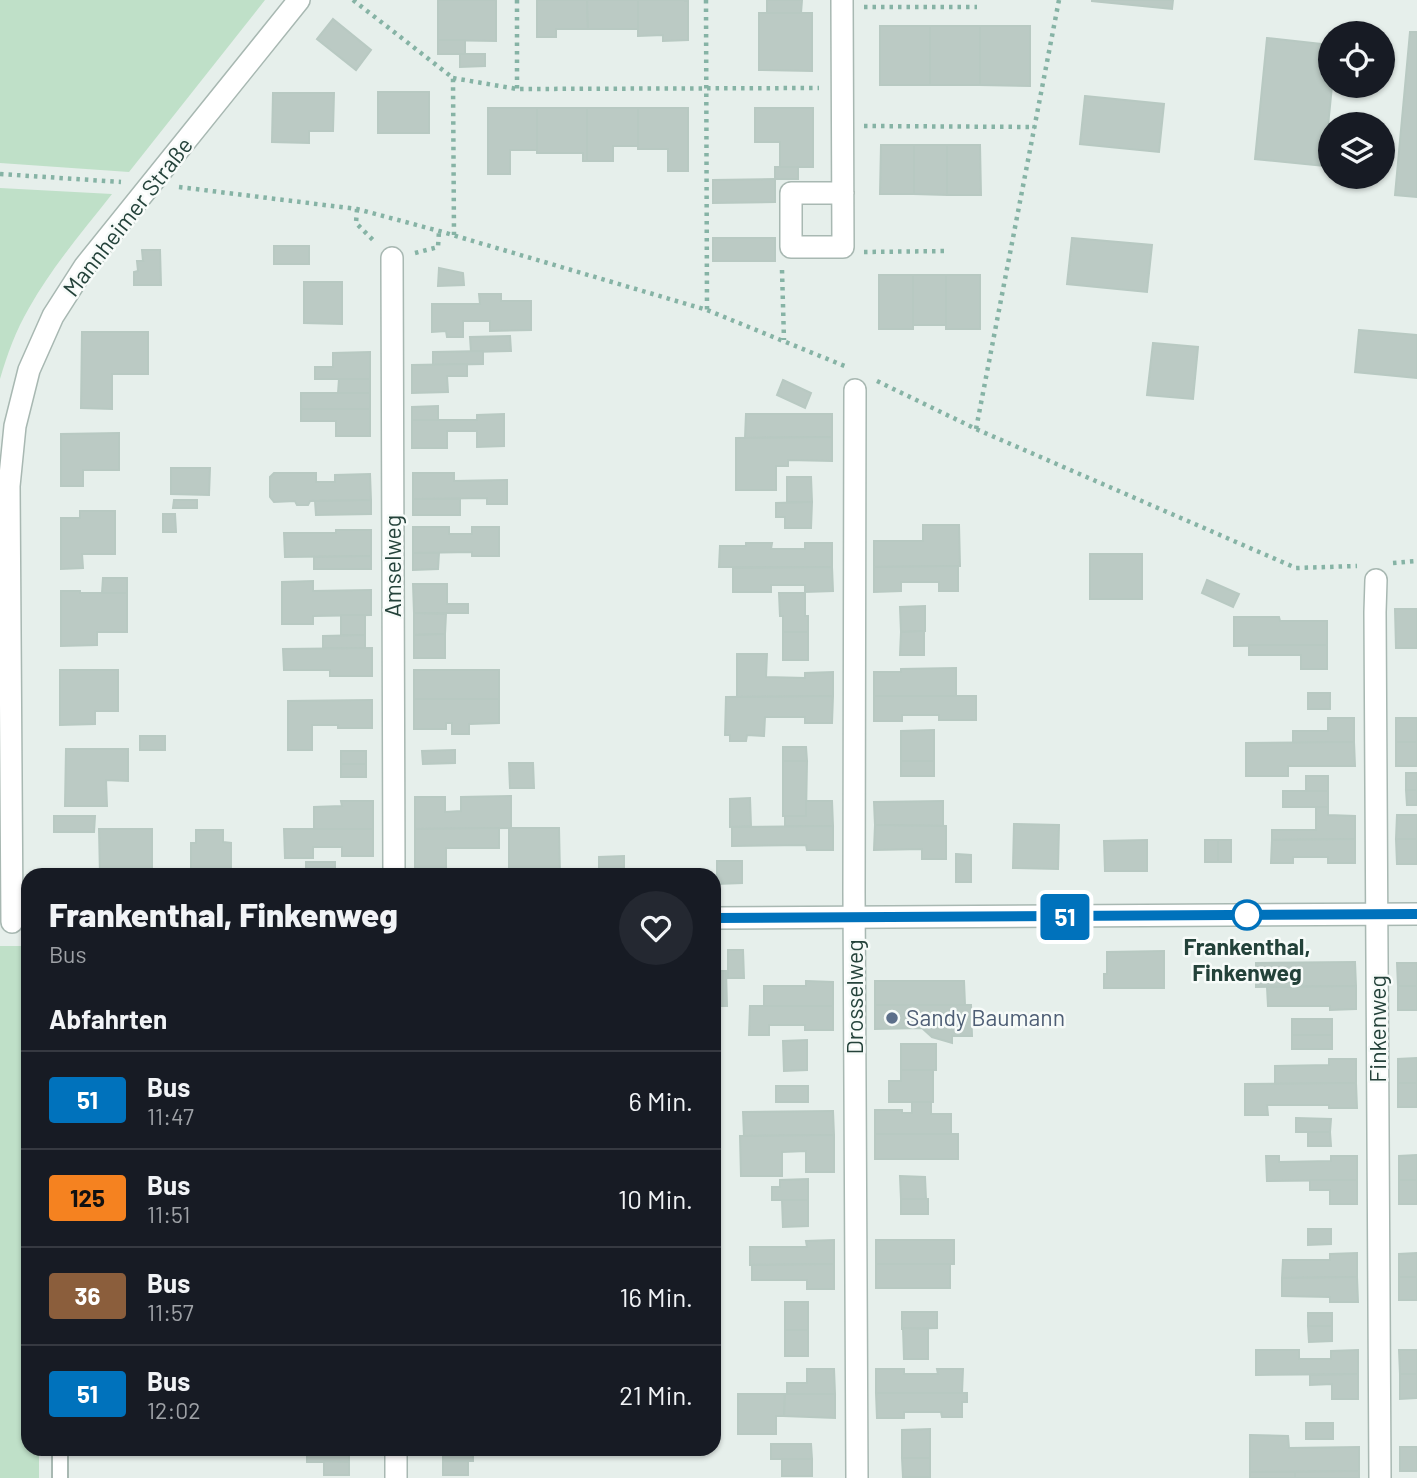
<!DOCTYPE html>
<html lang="de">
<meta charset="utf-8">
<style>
body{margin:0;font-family:Barlow,sans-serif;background:#242831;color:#f1f3f6;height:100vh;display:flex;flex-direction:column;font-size:26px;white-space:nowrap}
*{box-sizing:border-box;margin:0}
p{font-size:23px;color:#9ea1a6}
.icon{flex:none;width:38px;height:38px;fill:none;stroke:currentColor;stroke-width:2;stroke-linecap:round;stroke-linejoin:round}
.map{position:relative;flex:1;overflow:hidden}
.sheet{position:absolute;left:21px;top:868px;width:700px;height:588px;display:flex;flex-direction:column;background:#171b24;border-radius:21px;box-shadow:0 2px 5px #0004}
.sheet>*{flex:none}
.badge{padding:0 14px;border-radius:5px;font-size:24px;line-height:46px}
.controls{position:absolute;left:1318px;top:21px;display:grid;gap:14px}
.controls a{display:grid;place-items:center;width:77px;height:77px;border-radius:50%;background:#171b24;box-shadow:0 2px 5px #0004;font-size:35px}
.map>.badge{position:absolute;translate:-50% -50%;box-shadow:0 0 0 4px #fff}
h2{padding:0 28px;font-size:26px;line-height:63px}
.round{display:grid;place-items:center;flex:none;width:74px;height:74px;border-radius:37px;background:#242831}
.summary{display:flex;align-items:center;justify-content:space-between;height:119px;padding:0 28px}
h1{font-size:33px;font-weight:800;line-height:52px}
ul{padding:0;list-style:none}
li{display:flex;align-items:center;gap:21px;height:98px;padding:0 28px;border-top:2px solid #363941}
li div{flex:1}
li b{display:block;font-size:26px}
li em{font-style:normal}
li .badge{min-width:77px;font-weight:700;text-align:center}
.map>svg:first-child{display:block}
</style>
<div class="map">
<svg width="1417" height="1478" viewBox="0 0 1417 1478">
<rect width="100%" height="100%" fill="#e6efeb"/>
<g fill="#bfe0c8">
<path d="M0 0H265L129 172 0 163Z"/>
<path d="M0 188 112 194C83 231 52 267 29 308 16 330 7 355 0 379Z"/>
<path d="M0 946H28V1449H39V1478H0Z"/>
</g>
<g fill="#bbcac4" stroke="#b8c9c2" stroke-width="2">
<path d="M438 0H496V41L438 40Z"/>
<path d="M537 0H587L588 29H556V37H537Z"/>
<path d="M587 0H638V29H588Z"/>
<path d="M638 0H685V1H688V40L663 41V35L638 36Z"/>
<path d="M767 0H802L801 13H767Z"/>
<path d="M1092 0H1173L1172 9 1092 1Z"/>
<path d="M759 13H812V71L759 70Z"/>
<path d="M333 19 371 50 356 70 317 39Z"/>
<rect x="880" y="26" width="50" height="59"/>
<rect x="930" y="26" width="50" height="59"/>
<path d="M980 26H1030V86L980 85Z"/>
<path d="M1410 32H1417V197L1395 195Z"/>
<path d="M1267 38 1330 45V86H1332L1324 166 1255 159Z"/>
<rect x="438" y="40" width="27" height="14"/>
<path d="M460 54H485V66L460 67Z"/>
<rect x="378" y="92" width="51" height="41"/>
<path d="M273 93H334L333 131H309V143L272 142Z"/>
<path d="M1085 96 1164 104 1159 152 1080 144Z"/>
<path d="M488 108H537L538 150H510V174H488Z"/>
<path d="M537 108H587V161H583V153H537Z"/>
<path d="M587 108H638V146H613V161H587Z"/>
<path d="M638 108H688V171H668V149H638Z"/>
<path d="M755 108H813V167H780V142H755Z"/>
<path d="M881 145H914V194H880Z"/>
<path d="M914 145H947V195L914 194Z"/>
<path d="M947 145H980L981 195H947Z"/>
<rect x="775" y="167" width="23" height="12"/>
<path d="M775 179V202L713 203V180Z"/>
<rect x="713" y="238" width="62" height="23"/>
<path d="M1072 238 1152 245 1147 292 1067 284Z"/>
<rect x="274" y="246" width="35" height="18"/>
<path d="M142 250H160L161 285H134V272L138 271 137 261H143Z"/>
<path d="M439 268 463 273 464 285 438 286Z"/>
<rect x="879" y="275" width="34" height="54"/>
<rect x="913" y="275" width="33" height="50"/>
<rect x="946" y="275" width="34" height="54"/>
<path d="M304 282H342V324L304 323Z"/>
<path d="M479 294H501V301H531V330L490 331V321H463V337H447L446 331 432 332V304H480Z"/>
<path d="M1359 330 1417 335V378L1355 372Z"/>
<path d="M82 332H148V374H112V409L81 408Z"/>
<path d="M510 336 511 351 471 352 470 337Z"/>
<path d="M1153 343 1198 347 1193 399 1147 395Z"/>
<path d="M483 351V364L433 365V352Z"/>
<path d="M370 352V379H315V367H333V353Z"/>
<path d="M467 364V376H447L448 392 412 393V365Z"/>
<path d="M339 379H370V393H338Z"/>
<path d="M783 380 811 393 805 408 777 395Z"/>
<rect x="301" y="393" width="69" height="16"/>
<path d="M438 406V420H412V407Z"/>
<path d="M301 409H370V436H336V421H301Z"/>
<path d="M504 414V446L477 447V431H447V448H412V420H477V415Z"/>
<path d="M746 414H832V437L745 438Z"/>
<path d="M119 433V470H83V486H61V434Z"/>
<path d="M832 437V461L788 460V466H776V490H736V438Z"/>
<path d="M171 468H210L209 495 171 494Z"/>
<path d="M274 473H316V482H335V475L370 474 371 500 310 501 308 505H297L295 501 274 502 270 497V477Z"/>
<path d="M413 473H454V481L507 480V504H487V498L413 499Z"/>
<path d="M787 477H811L812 502H787Z"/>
<rect x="413" y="499" width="47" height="16"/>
<path d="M174 500H197V508H173Z"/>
<path d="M371 500V514L316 515 315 501Z"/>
<path d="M812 502 811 528H785V517H776V503Z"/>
<path d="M80 511H115V554H82L83 568 61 569V518H80Z"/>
<path d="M163 514H175L176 532H163Z"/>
<path d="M923 525H959L960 566 874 567V541H923Z"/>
<path d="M413 527H449V534H472V527H499V556H472V552L413 553Z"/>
<path d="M336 530H371V556L285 557 284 533H336Z"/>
<path d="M746 543H772L771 549H805V543H832V567H719L720 546H746Z"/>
<path d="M413 553H439L438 569 413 570Z"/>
<rect x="1090" y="554" width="52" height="45"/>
<path d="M371 556V569H314V557Z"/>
<path d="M958 566V591H939V582H901V591L874 592V567Z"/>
<path d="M832 567 833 591 805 592V585H771V592H733V568Z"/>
<path d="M103 578H127V593H102Z"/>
<path d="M1207 580 1239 594 1233 607 1202 593Z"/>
<path d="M313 581V591L371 590V615L313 616V624H282V582Z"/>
<path d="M413 584H447V604H468V613H414Z"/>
<path d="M61 591H80V593H127V632H97V645L61 646Z"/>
<path d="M779 593H805V616H808V632H783V616H780Z"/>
<path d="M925 606V631L901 632 900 607Z"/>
<path d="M1395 609H1417V648H1396Z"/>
<path d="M414 613 446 614 445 634 414 635Z"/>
<rect x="341" y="615" width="24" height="20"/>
<path d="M1234 617H1279L1280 621H1327V645L1234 646Z"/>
<path d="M924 631V655H900L901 632Z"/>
<rect x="783" y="632" width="25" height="28"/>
<path d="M445 634V658H414V635Z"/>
<path d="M365 635V648H323V636Z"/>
<path d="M1249 645H1327V669H1301V655H1249Z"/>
<path d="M372 648V676H330V670H284L283 649Z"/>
<path d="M737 654H767L766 677 805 678V673L833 672V696L737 697Z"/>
<path d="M956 668V696H874V672H901V669Z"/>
<path d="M60 670H118V711H95V724L60 725Z"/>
<rect x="414" y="670" width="85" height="29"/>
<rect x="1308" y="693" width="22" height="16"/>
<path d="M833 696 832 723H805V717H765L764 736 747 735 746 741H730V735H725L726 697Z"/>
<path d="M874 696H976V720H939V715H902V721H874Z"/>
<path d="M414 699H499V723L469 724V734H452V723H446V729H414Z"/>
<path d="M372 700V728H338V725H312V750H288V701Z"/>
<path d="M1328 718H1354V742L1293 743V731H1328Z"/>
<rect x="1396" y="718" width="21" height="24"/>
<path d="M934 730V761H901V731Z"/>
<rect x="140" y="736" width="25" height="14"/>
<path d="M1354 742 1355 766H1288V776H1246V743Z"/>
<rect x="1396" y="742" width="21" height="24"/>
<path d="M783 747H806L807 761H783Z"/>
<path d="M66 749H128V781L106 780 107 806H65Z"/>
<path d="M455 750V763L423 764 422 751Z"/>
<rect x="341" y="751" width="25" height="13"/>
<path d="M783 761H807L806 816H783Z"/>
<rect x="901" y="761" width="33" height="15"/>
<path d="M509 763H533L534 788H510Z"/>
<rect x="341" y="764" width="25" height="13"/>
<rect x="1406" y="773" width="11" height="17"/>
<rect x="1306" y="776" width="22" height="15"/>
<path d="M1406 790H1417V805H1407Z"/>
<rect x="1283" y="791" width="45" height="16"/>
<path d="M511 796V828L415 829V797H445V812L461 811V797Z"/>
<path d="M750 798 751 826 730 827V799Z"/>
<path d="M341 801H373V829H314V807L342 806Z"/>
<path d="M806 801H832L833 826H785V816H806Z"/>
<path d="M943 801V826L875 825 874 802Z"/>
<path d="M1316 807H1328V815L1355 816V839L1272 840V830H1316Z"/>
<path d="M1397 815H1417V839H1396Z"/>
<path d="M54 816H95L94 832H54Z"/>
<path d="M1014 824 1059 825 1058 869 1013 868Z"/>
<path d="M875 825 946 826V859H922V849L874 850Z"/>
<path d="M833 826V850H807L806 845 732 846V827Z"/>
<path d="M499 828V848H446V875H415V829Z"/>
<path d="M509 828H559L560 875H509Z"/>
<path d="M99 829H152V875H100Z"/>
<path d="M284 829H373V856H342V847H313V858H285Z"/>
<path d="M196 830H223V842L231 843V875H191V843H196Z"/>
<path d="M1355 839V863H1328V857H1293V863H1271L1272 840Z"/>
<path d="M1396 839H1417V864H1397Z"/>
<path d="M1147 840V871H1105L1104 841Z"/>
<rect x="1205" y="840" width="13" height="22"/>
<rect x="1218" y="840" width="13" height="22"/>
<path d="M956 854 971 855V882H956Z"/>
<path d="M624 856V875H599V857Z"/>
<path d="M717 861H742V883L717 884Z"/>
<rect x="306" y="862" width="29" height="13"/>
<path d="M728 950H743L744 978H728Z"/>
<path d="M1164 951V988H1104V974H1107V952Z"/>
<path d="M1355 962 1356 986 1256 987V963Z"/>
<path d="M1397 963H1417V986H1398Z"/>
<path d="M714 971H726L727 1006H714Z"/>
<path d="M806 981 833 982V1006H764V986H806Z"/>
<path d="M875 981H964L965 1005H875Z"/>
<path d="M1356 986V1009L1330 1010V1006H1268L1267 987Z"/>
<rect x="1398" y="986" width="19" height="24"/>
<path d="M875 1005H971L972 1036H952V1043L932 1037 922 1028 875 1029Z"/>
<path d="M750 1006H833V1030H805V1025H769V1035H749Z"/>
<rect x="1292" y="1019" width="40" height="16"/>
<rect x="1292" y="1035" width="40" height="14"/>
<path d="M807 1040V1070L784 1071 783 1041Z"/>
<rect x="901" y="1044" width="35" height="26"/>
<path d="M1417 1058V1083H1398V1059Z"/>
<path d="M1329 1059H1356V1083L1275 1084V1066L1329 1065Z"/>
<path d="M901 1070H933V1102H889V1081H901Z"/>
<path d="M1356 1083 1357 1108H1329V1105H1267L1268 1115H1245V1084Z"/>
<rect x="1398" y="1083" width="19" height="24"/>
<rect x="776" y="1086" width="32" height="16"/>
<path d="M912 1102H931V1114H951V1134H875V1110H902V1113H912Z"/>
<path d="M833 1111 834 1135 744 1136 743 1112Z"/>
<path d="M1296 1118 1331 1119 1330 1132H1296Z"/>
<path d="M1308 1132H1330L1331 1146H1308Z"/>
<rect x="875" y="1134" width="83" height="25"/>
<path d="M834 1135V1172H806V1151L782 1152V1176H741L740 1136Z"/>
<path d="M1417 1155V1180H1399V1156Z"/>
<path d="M1266 1156H1279V1162L1331 1161V1156H1357V1180L1267 1181Z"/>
<path d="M900 1176 925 1177 926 1199H901Z"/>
<path d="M808 1179V1200H772V1187H780V1180Z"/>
<path d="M1310 1180H1357V1204H1330V1190H1310Z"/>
<rect x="1399" y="1180" width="18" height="24"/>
<rect x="901" y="1199" width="27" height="15"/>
<path d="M782 1200H808V1226L783 1227Z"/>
<path d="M1308 1229H1331V1244L1308 1245Z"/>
<path d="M834 1240V1264L750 1265V1247H807L806 1241Z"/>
<rect x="876" y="1240" width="78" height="24"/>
<path d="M1357 1253V1277L1282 1278 1283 1260H1330V1254Z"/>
<path d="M1417 1253V1277H1399V1254Z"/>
<path d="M834 1264V1289H807V1280H752V1265Z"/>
<rect x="876" y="1264" width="74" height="24"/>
<path d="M1357 1277 1358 1302H1330V1297L1282 1296V1278Z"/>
<rect x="1399" y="1277" width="18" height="23"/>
<rect x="785" y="1302" width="23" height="28"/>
<path d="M902 1312H937V1328L902 1329Z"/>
<rect x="1308" y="1313" width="24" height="13"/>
<path d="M1308 1326H1332V1341L1309 1342Z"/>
<path d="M903 1328 928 1329V1359H904Z"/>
<rect x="785" y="1330" width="23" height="26"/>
<path d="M1256 1350H1299V1359H1331V1351L1358 1350V1374L1256 1375Z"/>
<path d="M1399 1350H1417V1374H1400Z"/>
<path d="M807 1369H834L835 1394H787V1383H807Z"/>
<path d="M876 1369H904V1374H938L937 1369H963L962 1393H876Z"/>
<path d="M1358 1374V1399H1332V1384L1310 1385V1375Z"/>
<path d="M1400 1374H1417V1398L1400 1399Z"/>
<path d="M876 1393H967V1402H962V1417H942L941 1412H904V1418H877Z"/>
<path d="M738 1394H785L784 1416H776V1434H738Z"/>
<path d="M785 1394H835V1418L784 1416Z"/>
<rect x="1306" y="1423" width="27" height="16"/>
<path d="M930 1429V1458H902V1430Z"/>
<path d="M1250 1435 1288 1436 1289 1448 1359 1447V1471L1250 1472Z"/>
<path d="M771 1444H811L812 1459H771Z"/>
<rect x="1400" y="1447" width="17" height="24"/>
<rect x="307" y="1449" width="42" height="13"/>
<rect x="443" y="1449" width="30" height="12"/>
<path d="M902 1458H930V1477H903Z"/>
<rect x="782" y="1459" width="30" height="17"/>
<path d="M324 1461 349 1462V1475H324Z"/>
<rect x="443" y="1461" width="25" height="14"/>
<path d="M1359 1471V1478H1295V1472Z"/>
<rect x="1250" y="1472" width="45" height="6"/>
</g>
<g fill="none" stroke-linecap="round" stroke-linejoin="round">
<g stroke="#a8b8b2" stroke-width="18">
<path id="service" d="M60 1449V1478"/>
</g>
<g stroke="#a8b8b2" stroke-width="24">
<g id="minor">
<path d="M842 0 843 247H791V193H843"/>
<path d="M392 258 394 875"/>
<path d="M855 390 854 893 857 1478"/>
<path d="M1376 580 1375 612 1380 1478"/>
<path d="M714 918 1417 914"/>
<path d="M12 922 9 486 15 426 29 370 53 316 85 266 299 0"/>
<path d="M396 1449V1478"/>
</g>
</g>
<g stroke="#86b3a5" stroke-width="4.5" stroke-dasharray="3.5 5" stroke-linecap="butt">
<path d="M353 0 453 78 454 235"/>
<path d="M517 0V89"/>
<path d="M706 0 707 310"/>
<path d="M864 7H977"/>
<path d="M453 78 517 89 819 88"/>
<path d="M864 126 1035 127"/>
<path d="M0 174 121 182"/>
<path d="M179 187 357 209 439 231 707 310 847 367"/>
<path d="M357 209 356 223 375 242"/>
<path d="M864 252 948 251"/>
<path d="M415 253 438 247 439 231"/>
<path d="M782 270 784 340"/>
<path d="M877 381 976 429 1296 568 1357 566"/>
<path d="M976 429 1059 0"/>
<path d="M1393 563 1417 561"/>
</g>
<use href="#service" stroke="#fff" stroke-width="14"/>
<use href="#minor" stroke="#fff" stroke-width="21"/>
</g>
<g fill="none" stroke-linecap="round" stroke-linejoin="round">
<g stroke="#fff" stroke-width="16">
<path id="line" d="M714 918 1417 914"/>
</g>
<use href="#line" stroke="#0072bc" stroke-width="10"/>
</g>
<circle fill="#fff" stroke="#0072bc" stroke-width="3.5" cx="1247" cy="915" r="14"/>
<circle fill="#5c6f8a" stroke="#f7fbf9" stroke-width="2.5" cx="892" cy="1018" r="7"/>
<g text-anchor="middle" stroke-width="5" stroke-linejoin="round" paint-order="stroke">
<g font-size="23" fill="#24423a" stroke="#f7fbf9">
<text transform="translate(128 217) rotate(-52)" y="8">Mannheimer Straße</text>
<text transform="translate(393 566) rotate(-90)" y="8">Amselweg</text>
<text transform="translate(855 997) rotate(-90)" y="8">Drosselweg</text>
<text transform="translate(1378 1029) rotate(-90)" y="8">Finkenweg</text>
</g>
<g font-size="23" font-weight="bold" fill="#24423a" stroke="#f7fbf9">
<text x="1247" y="955">Frankenthal,<tspan x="1247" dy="26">Finkenweg</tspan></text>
</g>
<g font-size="23" fill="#4e5e75" stroke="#f7fbf9" text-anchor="start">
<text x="906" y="1026">Sandy Baumann</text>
</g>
</g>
</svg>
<div class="controls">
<a><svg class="icon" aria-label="locate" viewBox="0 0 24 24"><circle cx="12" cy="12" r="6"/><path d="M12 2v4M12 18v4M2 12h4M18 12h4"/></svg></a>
<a><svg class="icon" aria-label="layers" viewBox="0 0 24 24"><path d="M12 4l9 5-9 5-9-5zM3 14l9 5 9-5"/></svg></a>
</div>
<b class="badge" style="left:1065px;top:917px;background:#0072bc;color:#fff">51</b>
<section class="sheet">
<div class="summary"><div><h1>Frankenthal, Finkenweg</h1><p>Bus</p></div><a class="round"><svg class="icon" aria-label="heart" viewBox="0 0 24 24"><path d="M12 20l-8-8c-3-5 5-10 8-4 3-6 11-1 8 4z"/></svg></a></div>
<h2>Abfahrten</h2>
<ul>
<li><span class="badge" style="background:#0072bc;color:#fff">51</span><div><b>Bus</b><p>11:47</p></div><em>6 Min.</em></li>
<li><span class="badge" style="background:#f58220;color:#111">125</span><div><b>Bus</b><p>11:51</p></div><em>10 Min.</em></li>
<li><span class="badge" style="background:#8b5e3c;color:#fff">36</span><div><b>Bus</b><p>11:57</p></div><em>16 Min.</em></li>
<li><span class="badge" style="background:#0072bc;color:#fff">51</span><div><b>Bus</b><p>12:02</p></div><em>21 Min.</em></li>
</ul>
</section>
</div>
